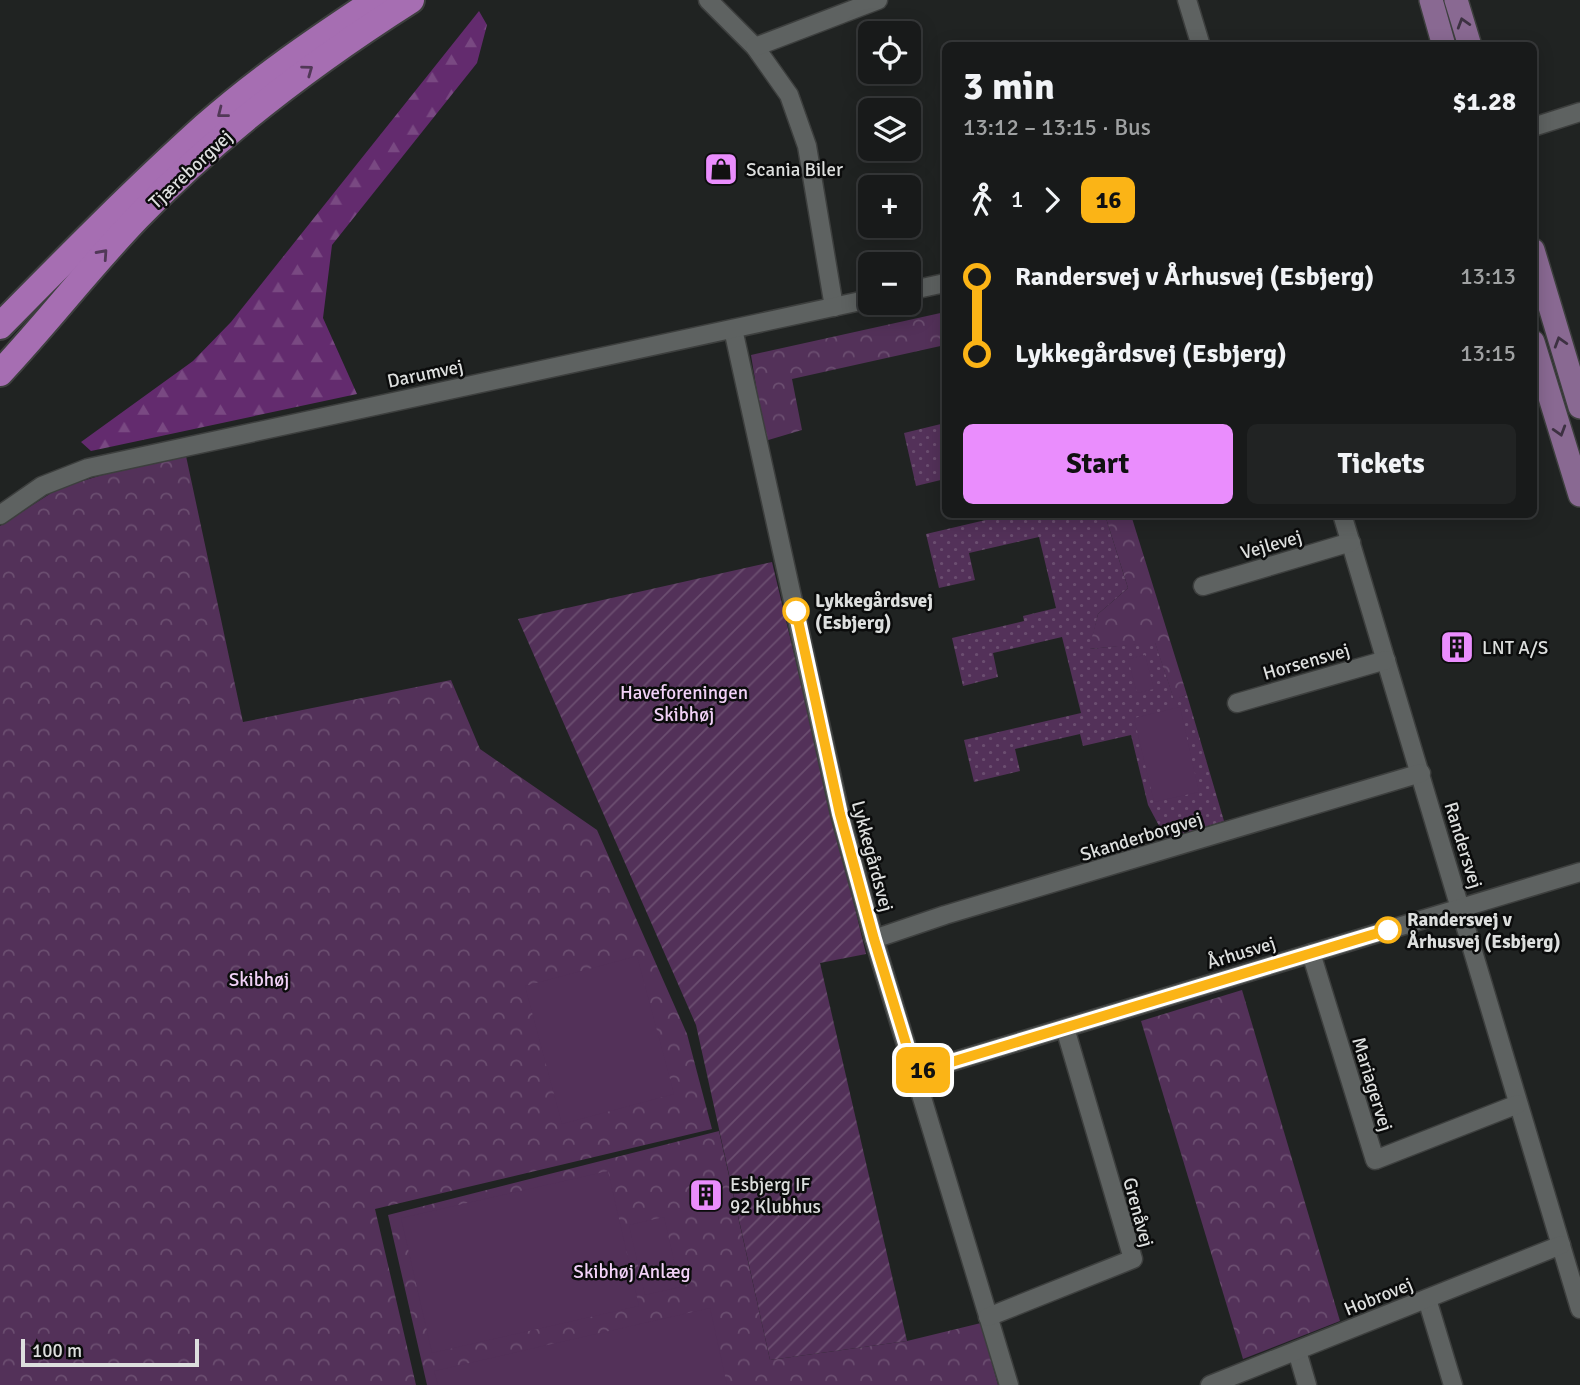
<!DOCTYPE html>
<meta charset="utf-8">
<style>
body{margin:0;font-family:Signika,sans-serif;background:#212323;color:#f1f3f6;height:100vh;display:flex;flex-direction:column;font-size:26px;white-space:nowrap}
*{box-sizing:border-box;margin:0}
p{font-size:23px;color:#9fa1a2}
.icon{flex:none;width:38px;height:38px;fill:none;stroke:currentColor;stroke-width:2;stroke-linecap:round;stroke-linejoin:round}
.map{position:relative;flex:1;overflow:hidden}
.sheet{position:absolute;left:942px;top:42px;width:595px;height:476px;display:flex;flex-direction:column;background:#181a1a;border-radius:10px;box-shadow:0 4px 18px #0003,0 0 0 2px #363839}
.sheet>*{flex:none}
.badge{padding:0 14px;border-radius:10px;font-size:24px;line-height:46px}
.buttons{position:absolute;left:858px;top:21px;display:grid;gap:14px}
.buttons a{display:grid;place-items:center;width:63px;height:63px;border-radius:10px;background:#181a1a;box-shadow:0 4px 18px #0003,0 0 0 2px #363839;font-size:35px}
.scale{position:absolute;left:21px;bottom:18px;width:178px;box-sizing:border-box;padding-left:7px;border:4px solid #dddfde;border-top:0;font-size:19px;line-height:24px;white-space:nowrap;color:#dddfde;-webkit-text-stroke:5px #0b0c0c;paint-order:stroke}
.map>.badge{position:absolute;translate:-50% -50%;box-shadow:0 0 0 4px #fff}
.legs{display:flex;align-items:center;gap:10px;height:77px;padding:0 21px;font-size:23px}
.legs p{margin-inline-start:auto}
.overview{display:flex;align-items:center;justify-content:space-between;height:119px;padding:0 21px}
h1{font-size:38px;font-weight:700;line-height:52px}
.cta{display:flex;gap:14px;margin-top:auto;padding:14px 21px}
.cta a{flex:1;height:80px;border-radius:10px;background:#ea8dfd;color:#111;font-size:28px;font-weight:700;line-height:80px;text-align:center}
.cta a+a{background:#212323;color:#f1f3f6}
ul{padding:0 21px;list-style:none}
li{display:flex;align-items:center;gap:24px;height:77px;font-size:26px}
li i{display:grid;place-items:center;width:10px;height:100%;margin:0 9px;background:currentColor}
li i::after{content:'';width:18px;height:18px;margin:-9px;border:5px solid;border-radius:50%;background:#181a1a}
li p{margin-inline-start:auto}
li:first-child i{background:linear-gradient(#0000 50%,currentColor 0)}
li:last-child i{background:linear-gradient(currentColor 50%,#0000 0)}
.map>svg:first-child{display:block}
</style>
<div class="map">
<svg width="1580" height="1385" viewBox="0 0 1580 1385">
<defs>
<pattern id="grass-dots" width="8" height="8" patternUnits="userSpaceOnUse" patternTransform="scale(1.75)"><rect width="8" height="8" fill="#533159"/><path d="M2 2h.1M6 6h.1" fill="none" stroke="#6b4e70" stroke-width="1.8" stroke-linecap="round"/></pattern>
<pattern id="forest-firs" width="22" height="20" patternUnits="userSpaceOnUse" patternTransform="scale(1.75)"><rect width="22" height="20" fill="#632b6e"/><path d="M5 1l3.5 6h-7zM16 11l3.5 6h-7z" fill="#794982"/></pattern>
<pattern id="park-crowns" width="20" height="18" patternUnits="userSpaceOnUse" patternTransform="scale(1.75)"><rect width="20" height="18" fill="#533159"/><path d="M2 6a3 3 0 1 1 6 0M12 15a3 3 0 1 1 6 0" fill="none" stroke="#6b4e70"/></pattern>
<pattern id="garden-furrows" width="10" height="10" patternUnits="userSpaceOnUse" patternTransform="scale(1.75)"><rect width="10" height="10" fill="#533159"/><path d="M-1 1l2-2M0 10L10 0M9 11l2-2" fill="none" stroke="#6b4e70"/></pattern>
</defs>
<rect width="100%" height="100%" fill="#202322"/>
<g fill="url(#grass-dots)">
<path d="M945 423V479L916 486 904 433Z"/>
<path d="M1007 515H1105L1128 588 1098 614 1090 649 1155 642 1174 699 1187 695 1224 821 1166 839 1148 805 1131 735 1083 746 1080 734 1015 749 1020 771 974 782 964 740 1081 713 1062 637 993 653 998 677 963 686 952 638 1024 621 1023 616 1056 608 1039 537 969 553 975 580 939 588 926 534Z"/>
</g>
<path fill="url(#forest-firs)" d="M479 11 487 25 477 63 332 245 323 318 357 394 91 451 81 442 193 361 231 322Z"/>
<g fill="url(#park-crowns)">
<path d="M945 312V345L792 379 802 430 765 441 751 355Z"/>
<path d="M186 456 243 722 451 680 480 749 597 830 687 1034 712 1129 375 1209 416 1385H0V526L59 488 119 470Z"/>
<path d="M1105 515H1131L1187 695 1174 700 1155 643 1089 649 1098 614 1128 588Z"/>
<path d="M1242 990 1340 1321 1243 1359 1141 1021Z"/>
<path d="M719 1131 770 1360 907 1341 981 1323 998 1385H427L388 1215Z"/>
</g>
<path fill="url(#garden-furrows)" d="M772 562 866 954 820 963 907 1341 770 1360 696 1025 518 619Z"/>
<g fill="#533159">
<path d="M1145 655 1154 689 1137 693 1128 659Z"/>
<path d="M1180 707 1199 792 1154 802 1134 718Z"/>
<path d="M637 956 674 1094 562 1124 525 986Z"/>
<path d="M608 1171 639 1306 432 1353 401 1218Z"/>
<path d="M664 1217 680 1287 645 1295 629 1225Z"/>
<path d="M710 1308 727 1385H438L434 1371Z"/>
</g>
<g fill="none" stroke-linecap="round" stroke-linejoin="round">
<g stroke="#3d3f3e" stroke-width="21">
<g id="minor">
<path d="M708 0 755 47 789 95 807 146 834 307"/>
<path d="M1187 0 1201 46"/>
<path d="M755 47 878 0"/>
<path d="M1533 127 1580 112"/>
<path d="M908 291 945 283"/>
<path d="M733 329 840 814 874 939 1009 1385"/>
<path d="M1342 514 1580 1309"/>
<path d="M0 515 42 486 88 468 870 299"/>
<path d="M1203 586 1351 542"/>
<path d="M1237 703 1386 660"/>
<path d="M874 939 945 915 1421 773"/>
<path d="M1311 953 1375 1160 1518 1104"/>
<path d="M915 1073 1580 872"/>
<path d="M1427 1299 1453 1385"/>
<path d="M988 1317 1133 1259 1065 1028"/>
<path d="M1297 1351 1307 1385"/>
<path d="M1210 1385 1561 1245"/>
</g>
</g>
<g stroke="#3d3f3e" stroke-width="26">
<g id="major">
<path d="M1431 0 1444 46"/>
<path d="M1456 0 1470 46"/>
<path d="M1533 250 1580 407"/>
<path d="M1533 342 1580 495"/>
</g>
</g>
<g stroke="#3d3f3e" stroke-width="30">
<g id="highway">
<path d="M0 326C67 258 134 190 205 126 258 79 317 39 376 0"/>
<path d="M0 373C47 323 89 268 137 218 219 133 312 63 411 0"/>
</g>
</g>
<use href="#minor" stroke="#5e6261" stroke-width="18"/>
<use href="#major" stroke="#896992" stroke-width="23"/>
<use href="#highway" stroke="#a66eb2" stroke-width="26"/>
</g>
<defs><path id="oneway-chevron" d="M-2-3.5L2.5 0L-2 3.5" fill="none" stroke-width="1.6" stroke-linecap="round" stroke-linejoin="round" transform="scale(1.75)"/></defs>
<g stroke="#3d3142">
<use href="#oneway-chevron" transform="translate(1463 23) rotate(-107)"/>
<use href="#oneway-chevron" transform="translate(1560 342) rotate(-107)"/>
<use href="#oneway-chevron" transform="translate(1560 431) rotate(73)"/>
</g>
<g stroke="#513857">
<use href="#oneway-chevron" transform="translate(308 70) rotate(-36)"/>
<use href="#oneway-chevron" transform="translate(222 113) rotate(142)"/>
<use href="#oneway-chevron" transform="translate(103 254) rotate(-48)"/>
</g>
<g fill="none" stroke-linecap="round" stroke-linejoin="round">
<g stroke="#fff" stroke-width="16">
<path id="line-1" d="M796 611 840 814 874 939 915 1073 1388 930"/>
</g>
<use href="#line-1" stroke="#fbb416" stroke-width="10"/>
</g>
<defs>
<g id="shop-square" transform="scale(1.75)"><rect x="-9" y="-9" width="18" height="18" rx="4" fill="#ea8dfd" stroke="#0b0c0c"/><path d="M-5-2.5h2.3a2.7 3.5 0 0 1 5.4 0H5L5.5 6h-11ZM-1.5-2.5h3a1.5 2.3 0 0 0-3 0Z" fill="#111"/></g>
<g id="building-square" transform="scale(1.75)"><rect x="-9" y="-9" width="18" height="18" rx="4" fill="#ea8dfd" stroke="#0b0c0c"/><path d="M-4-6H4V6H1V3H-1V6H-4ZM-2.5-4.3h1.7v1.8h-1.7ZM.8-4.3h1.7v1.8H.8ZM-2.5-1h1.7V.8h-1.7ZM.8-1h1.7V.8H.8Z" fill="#111"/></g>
</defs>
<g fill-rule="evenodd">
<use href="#shop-square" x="721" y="169"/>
<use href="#building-square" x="1457" y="647"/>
<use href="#building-square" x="706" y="1195"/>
</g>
<g fill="#fff" stroke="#fbb416" stroke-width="3.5">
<circle cx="796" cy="611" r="12"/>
<circle cx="1388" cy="930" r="12"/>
</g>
<g text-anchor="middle" stroke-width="5" stroke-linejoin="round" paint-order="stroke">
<g font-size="19" fill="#dddfde" stroke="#0b0c0c">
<text transform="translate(190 169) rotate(-43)" y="7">Tjæreborgvej</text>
<text transform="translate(425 373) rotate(-12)" y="7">Darumvej</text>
<text transform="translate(1271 544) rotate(-16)" y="7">Vejlevej</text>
<text transform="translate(1306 661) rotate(-16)" y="7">Horsensvej</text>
<text transform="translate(1141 836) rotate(-17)" y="7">Skanderborgvej</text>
<text transform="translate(1464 845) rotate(73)" y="7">Randersvej</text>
<text transform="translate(873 856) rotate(75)" y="7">Lykkegårdsvej</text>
<text transform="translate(1241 952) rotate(-17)" y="7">Århusvej</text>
<text transform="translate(1373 1084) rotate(73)" y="7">Mariagervej</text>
<text transform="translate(1139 1212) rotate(75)" y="7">Grenåvej</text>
<text transform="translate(1378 1296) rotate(-22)" y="7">Hobrovej</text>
</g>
<g font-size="19" fill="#dddfde" stroke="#0b0c0c" text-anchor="start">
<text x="746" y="176">Scania Biler</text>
<text x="1482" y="654">LNT A/S</text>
<text x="730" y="1191">Esbjerg IF<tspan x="730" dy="22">92 Klubhus</tspan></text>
</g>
<g font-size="19" font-weight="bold" fill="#dddfde" stroke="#0b0c0c" text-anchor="start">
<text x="815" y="607">Lykkegårdsvej<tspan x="815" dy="22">(Esbjerg)</tspan></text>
<text x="1407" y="926">Randersvej v<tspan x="1407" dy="22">Århusvej (Esbjerg)</tspan></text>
</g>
<g font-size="19" fill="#f2d2f8" stroke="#0b0c0c">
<text x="684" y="699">Haveforeningen<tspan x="684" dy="22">Skibhøj</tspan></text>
<text x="259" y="986">Skibhøj</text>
<text x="632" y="1278">Skibhøj Anlæg</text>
</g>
</g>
</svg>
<div class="buttons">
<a><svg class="icon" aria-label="locate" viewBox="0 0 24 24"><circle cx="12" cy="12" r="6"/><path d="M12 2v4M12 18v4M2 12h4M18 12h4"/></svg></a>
<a><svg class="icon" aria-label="layers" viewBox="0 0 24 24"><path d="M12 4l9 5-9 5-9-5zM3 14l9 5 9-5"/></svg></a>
<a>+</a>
<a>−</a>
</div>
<div class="scale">100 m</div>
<b class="badge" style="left:923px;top:1070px;background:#fbb416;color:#111">16</b>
<section class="sheet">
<div class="overview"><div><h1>3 min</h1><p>13:12 – 13:15 · Bus</p></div><b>$1.28</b></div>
<div class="legs"><svg class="icon" aria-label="walk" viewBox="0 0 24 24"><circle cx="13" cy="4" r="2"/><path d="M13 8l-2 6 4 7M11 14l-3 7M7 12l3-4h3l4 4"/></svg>1<svg class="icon" aria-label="forward" viewBox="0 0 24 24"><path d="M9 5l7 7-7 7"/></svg><b class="badge" style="background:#fbb416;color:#111">16</b></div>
<ul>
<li><i style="color:#fbb416"></i><b>Randersvej v Århusvej (Esbjerg)</b><p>13:13</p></li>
<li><i style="color:#fbb416"></i><b>Lykkegårdsvej (Esbjerg)</b><p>13:15</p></li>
</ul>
<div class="cta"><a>Start</a><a>Tickets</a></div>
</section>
</div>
